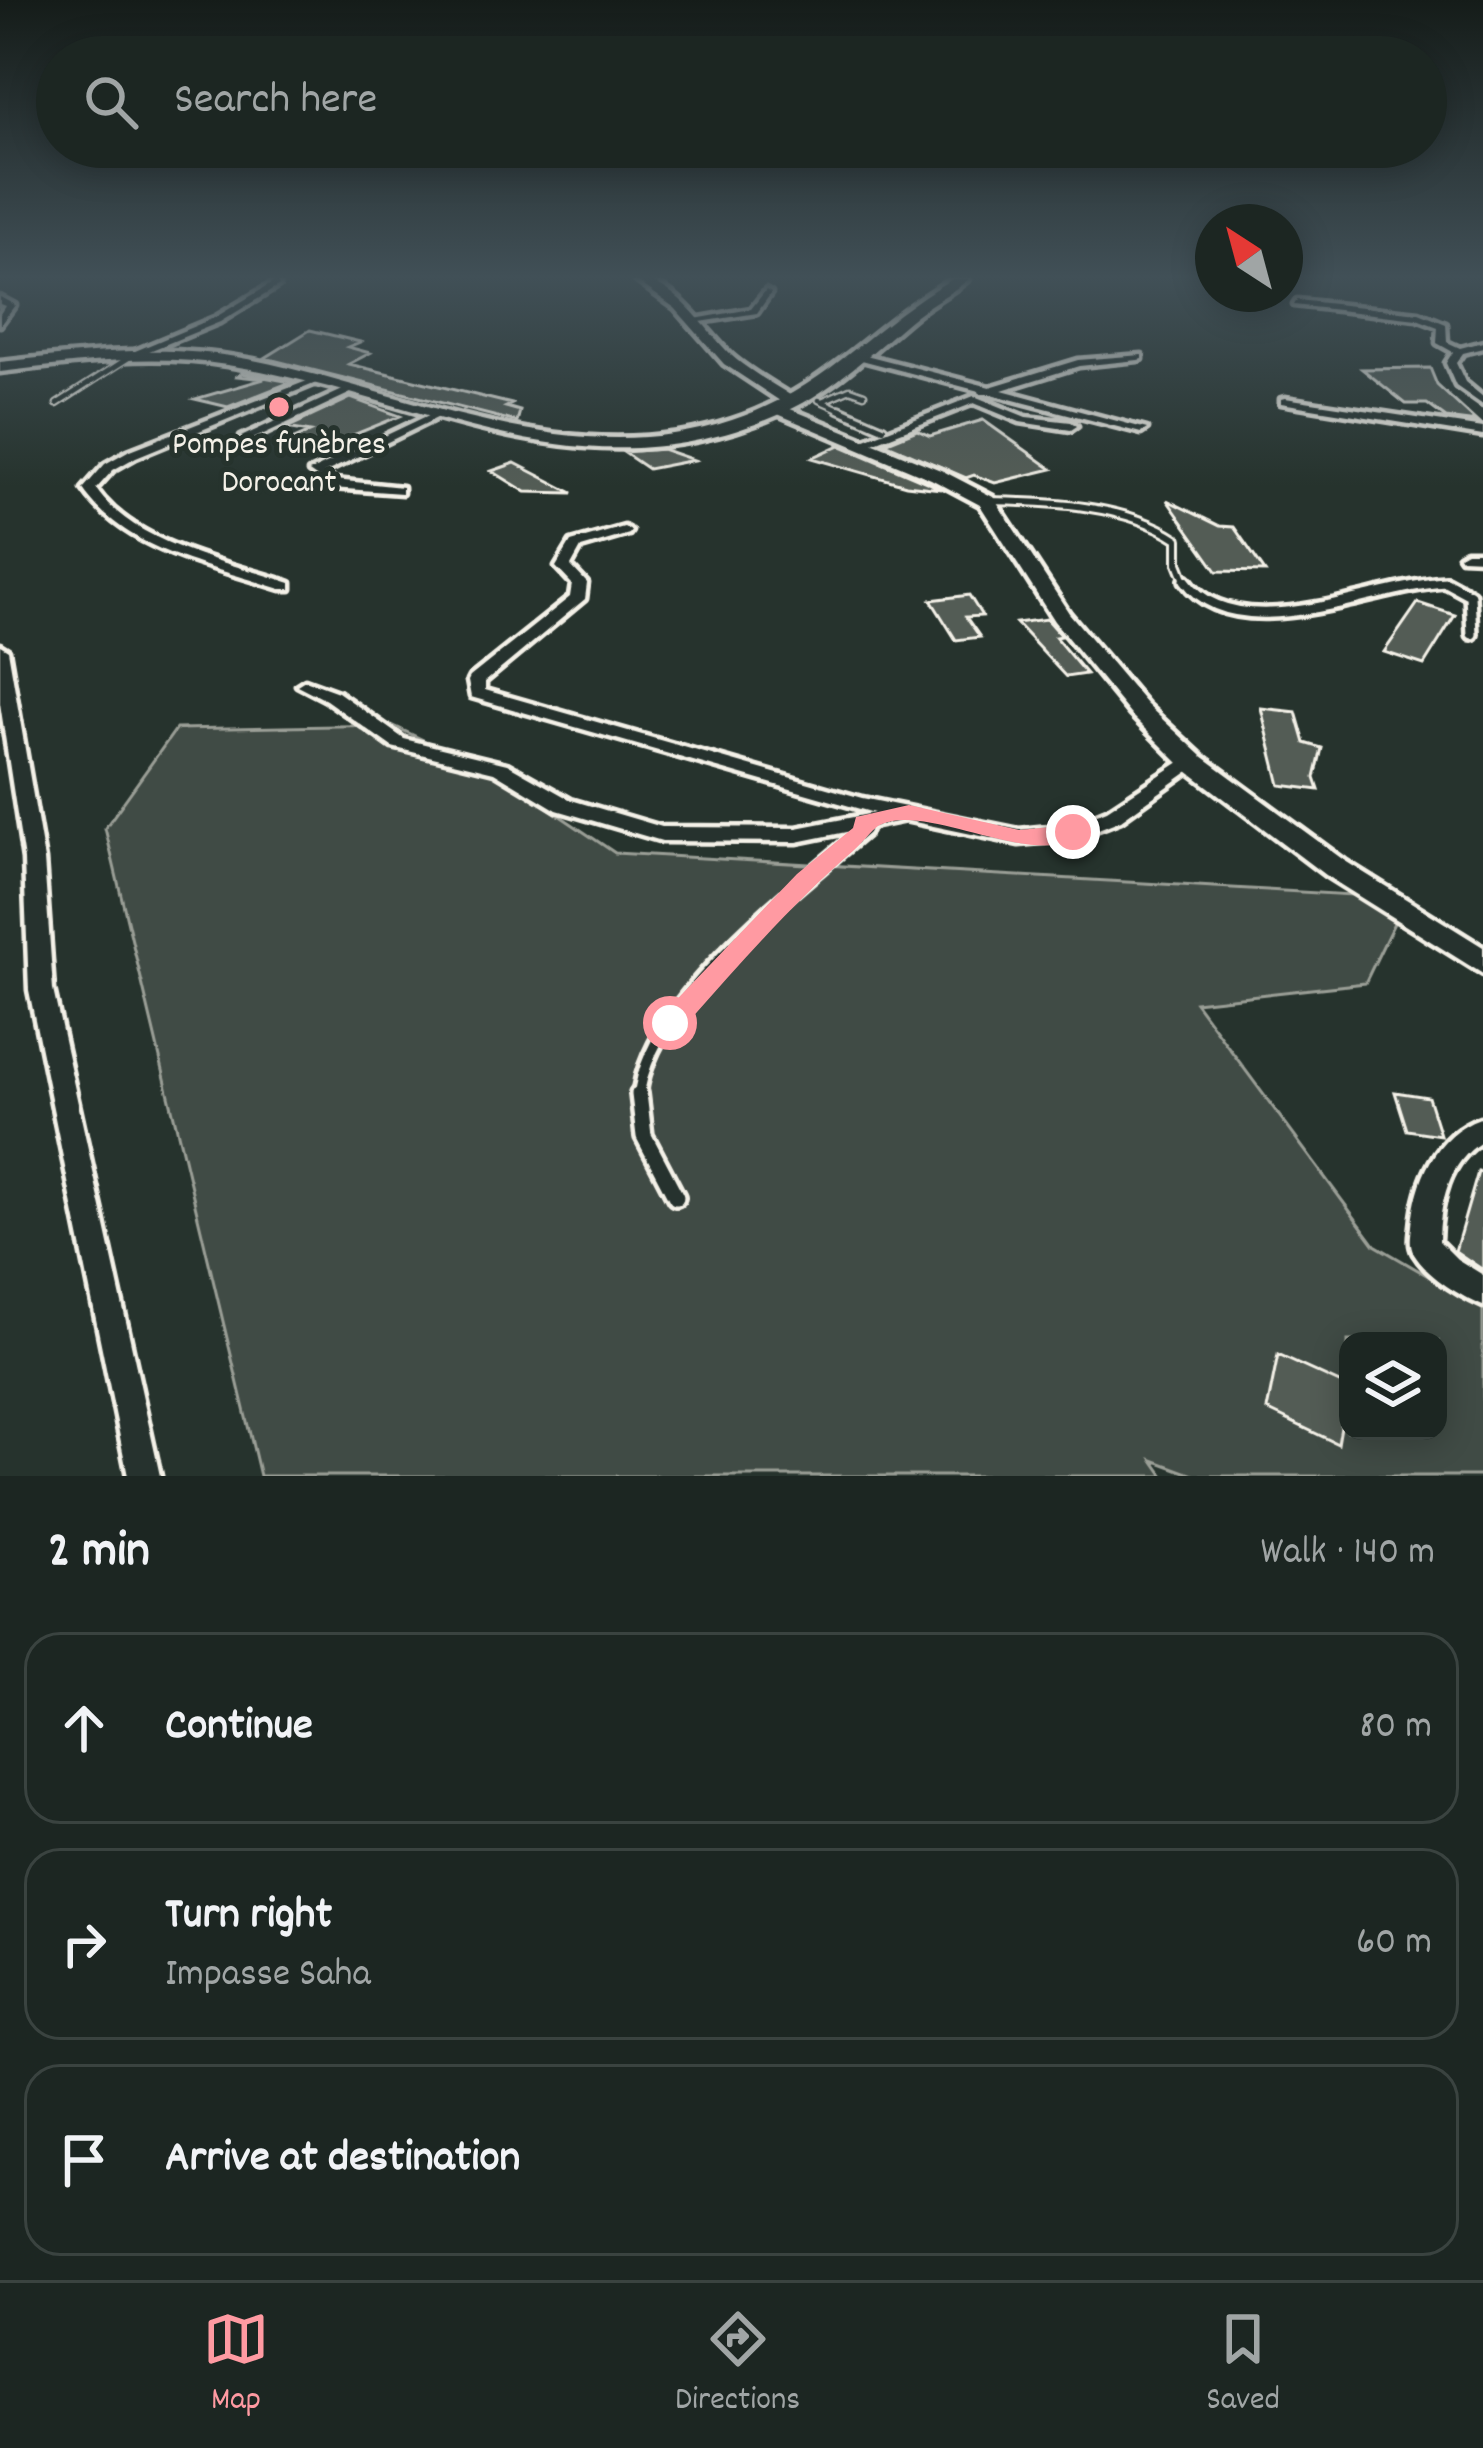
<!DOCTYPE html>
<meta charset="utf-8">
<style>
:root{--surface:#1c2622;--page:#252e2a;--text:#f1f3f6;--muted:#a0a5a5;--line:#3a4340;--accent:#ff9aa2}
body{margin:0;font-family:Dekko,sans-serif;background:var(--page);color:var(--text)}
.controls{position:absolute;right:36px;bottom:36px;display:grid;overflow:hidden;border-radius:24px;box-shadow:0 6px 30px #0003}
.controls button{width:108px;height:108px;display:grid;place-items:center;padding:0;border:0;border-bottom:3px solid var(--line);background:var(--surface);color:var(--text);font:60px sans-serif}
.compass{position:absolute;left:1195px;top:204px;width:108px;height:108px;border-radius:50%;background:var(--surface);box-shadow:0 6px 30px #0003;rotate:324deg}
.stop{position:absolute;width:36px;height:36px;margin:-27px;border:9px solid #ff9aa2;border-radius:50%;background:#fff}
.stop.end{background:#ff9aa2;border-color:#fff;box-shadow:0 3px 12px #0008}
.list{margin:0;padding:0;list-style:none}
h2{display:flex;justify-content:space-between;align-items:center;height:156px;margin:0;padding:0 48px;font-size:51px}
h2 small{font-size:39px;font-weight:400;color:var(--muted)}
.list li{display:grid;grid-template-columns:78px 1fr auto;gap:36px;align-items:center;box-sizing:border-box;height:192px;margin:0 24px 24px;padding:0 24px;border:3px solid var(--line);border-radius:36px}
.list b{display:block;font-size:45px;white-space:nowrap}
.list p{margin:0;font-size:39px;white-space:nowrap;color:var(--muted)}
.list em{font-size:39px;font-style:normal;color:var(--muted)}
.icon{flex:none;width:66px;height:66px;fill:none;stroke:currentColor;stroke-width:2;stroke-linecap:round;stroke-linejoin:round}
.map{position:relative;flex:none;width:1483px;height:1476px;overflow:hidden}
.search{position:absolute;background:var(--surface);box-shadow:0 6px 30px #0003;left:36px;right:36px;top:36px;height:132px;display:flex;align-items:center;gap:30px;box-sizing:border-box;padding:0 42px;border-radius:66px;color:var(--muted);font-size:45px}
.sheet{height:804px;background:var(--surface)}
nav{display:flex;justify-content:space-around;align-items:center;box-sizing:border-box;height:168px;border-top:3px solid var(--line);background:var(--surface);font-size:33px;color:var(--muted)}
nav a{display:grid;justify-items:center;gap:6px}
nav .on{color:var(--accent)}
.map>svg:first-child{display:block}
.green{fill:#414b45;stroke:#9a9e96;stroke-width:3;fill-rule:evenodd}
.building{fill:#525c55;stroke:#f4f1e8;stroke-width:3}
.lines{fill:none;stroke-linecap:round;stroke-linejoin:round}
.service-far4-casing{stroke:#f4f1e8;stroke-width:9}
.service-far3-casing{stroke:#f4f1e8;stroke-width:12}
.service-far2-casing{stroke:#f4f1e8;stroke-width:18}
.service-far1-casing{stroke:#f4f1e8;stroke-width:20}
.service-casing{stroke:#f4f1e8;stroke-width:24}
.minor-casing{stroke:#f4f1e8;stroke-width:9}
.tertiary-casing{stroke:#f4f1e8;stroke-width:9}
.secondary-casing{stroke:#f4f1e8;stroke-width:9}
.service-far4{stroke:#26332d;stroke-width:4.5}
.service-far3{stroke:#26332d;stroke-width:6}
.service-far2{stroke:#26332d;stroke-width:9}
.service-far1{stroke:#26332d;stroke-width:10}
.service{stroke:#26332d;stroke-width:15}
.minor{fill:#26332d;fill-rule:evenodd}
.tertiary{fill:#26332d;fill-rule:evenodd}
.secondary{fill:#26332d;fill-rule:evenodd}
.route{fill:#ff9aa2}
.poi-dot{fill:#ff9aa2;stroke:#26332d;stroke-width:4.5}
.labels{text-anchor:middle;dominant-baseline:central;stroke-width:10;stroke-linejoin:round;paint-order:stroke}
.far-poi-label{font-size:33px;fill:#f4f1e8;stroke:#26332d}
</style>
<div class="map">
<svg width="1483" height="1476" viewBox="0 0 1483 1476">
<rect width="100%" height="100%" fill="#26332d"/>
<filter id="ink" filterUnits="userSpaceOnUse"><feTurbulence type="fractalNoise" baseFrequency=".00833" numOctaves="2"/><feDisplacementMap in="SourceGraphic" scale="24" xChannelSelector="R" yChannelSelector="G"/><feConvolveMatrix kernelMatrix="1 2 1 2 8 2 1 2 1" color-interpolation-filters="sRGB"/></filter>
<g filter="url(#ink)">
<!-- green -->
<path class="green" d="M 392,725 L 507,780 L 615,853 L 1406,898 L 1365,983 L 1195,1002 L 1375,1245 L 1483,1308 L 1483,1476 L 1196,1476 L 1153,1460 L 1164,1476 L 260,1476 L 105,828 L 176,729 ZM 1348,1341 L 1438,1341 L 1438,1431 L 1348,1431 Z"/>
<!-- building -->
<path class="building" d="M 310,330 L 360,342 L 348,347 L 370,353 L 349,364 L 512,404 L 506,407 L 520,411 L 517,422 L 265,358 Z
M 1430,368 L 1437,385 L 1477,422 L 1446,418 L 1427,404 L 1406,404 L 1362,369 Z
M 242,373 L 291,382 L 228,407 L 195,399 L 264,379 L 237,376 Z
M 351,398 L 400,416 L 324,447 L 292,440 L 310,432 L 287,428 Z
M 983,420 L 1052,469 L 995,483 L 974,475 L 966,478 L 885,443 L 917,430 L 930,436 Z
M 840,445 L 929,483 L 941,489 L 906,485 L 812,458 Z
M 662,449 L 694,460 L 648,469 L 623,452 Z
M 515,463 L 573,493 L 526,492 L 492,471 Z
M 1167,500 L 1220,526 L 1234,527 L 1265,572 L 1217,571 Z
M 969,595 L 982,616 L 966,617 L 980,637 L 956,640 L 931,600 Z
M 1418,603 L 1455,615 L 1424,665 L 1384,652 Z
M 1046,619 L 1061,636 L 1055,637 L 1086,674 L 1066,677 L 1016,623 Z
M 1261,708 L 1296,712 L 1305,743 L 1322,748 L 1315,778 L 1319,790 L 1280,785 Z
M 1395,1092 L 1428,1097 L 1440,1135 L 1407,1130 Z
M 1478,1172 L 1483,1173 L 1483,1270 L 1455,1251 Z
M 1278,1355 L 1348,1387 L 1338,1444 L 1267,1410 Z"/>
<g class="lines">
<defs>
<path id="service-far4" d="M 819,400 L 846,412
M 822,401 L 850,389 L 864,394
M 57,404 L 133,355"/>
<path id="service-far3" d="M 839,409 L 883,428
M 987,501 C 1048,502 1126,504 1178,539 L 1178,563 L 1186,583
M 1426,583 L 1449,583"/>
<path id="service-far2" d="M 1185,580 C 1236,652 1375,585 1446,582 L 1470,595 L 1472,634"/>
<path id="service-far1" d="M 639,1097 C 646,1002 795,890 864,830 L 864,822"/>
<path id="service" d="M 639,1094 L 644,1136 L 676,1197"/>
<path id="minor" d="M 276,281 L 279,286 L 220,322 L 137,356 L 128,354 L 214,318 Z
M 766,290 L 771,293 L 757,313 L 694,323 L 689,320 L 751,309 Z
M 0,297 L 15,305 L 0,325 L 0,314 L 5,306 L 0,304 Z
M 1297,300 L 1419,313 L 1446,324 L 1447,342 L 1460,348 L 1483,342 L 1483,348 L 1463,353 L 1456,363 L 1465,382 L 1483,397 L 1483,405 L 1456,386 L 1446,363 L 1453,352 L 1437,343 L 1438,327 L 1417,319 L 1294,305 Z
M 858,353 L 990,387 L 1078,360 L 1142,355 L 1142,359 L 1138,360 L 1079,366 L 1002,390 L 1147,429 L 1141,433 L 991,394 L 980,394 L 979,391 L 854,358 L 854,354 Z
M 312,379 L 321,381 L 136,457 L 113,470 L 96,489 C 135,546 229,562 291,583 L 291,589 L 281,589 C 212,566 126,552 83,489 L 105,464 L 128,451 Z
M 349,387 L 354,390 L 353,392 L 251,440 L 241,437 Z
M 974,396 L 1026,417 L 1071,422 L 1077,426 L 1071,430 L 1020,422 L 974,403 L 865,446 L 855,443 Z
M 1285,398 L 1483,428 L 1483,436 L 1281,403 L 1281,399 Z
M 435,412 L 445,414 L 324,473 L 335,480 L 402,487 L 402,493 L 332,488 L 309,472 Z
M 624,527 L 631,531 L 629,534 L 581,548 L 571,566 L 587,583 L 585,599 L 485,682 L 485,690 L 862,798 L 1019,830 L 1070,825 L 1107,810 L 1186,758 L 1200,758 L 1202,762 L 1121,820 L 1073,839 L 1019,844 L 905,820 L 797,842 L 662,841 L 557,810 L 494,772 L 392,747 L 326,700 L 297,685 L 305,680 L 338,692 L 404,739 L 507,764 L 571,800 L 662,827 L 797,828 L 874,813 L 471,697 L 468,681 L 470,677 L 570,597 L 572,584 L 556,567 L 571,542 Z
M 1466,551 L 1483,551 L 1483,559 L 1461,558 L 1459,555 Z
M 0,645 L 8,650 L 44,860 L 53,990 L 160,1476 L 128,1476 L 29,990 L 24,860 L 0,703 Z
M 1480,1118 L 1483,1119 L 1483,1141 C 1448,1162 1440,1202 1439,1241 L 1457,1259 L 1483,1275 L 1483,1306 C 1459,1295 1428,1277 1414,1254 C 1409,1245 1411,1235 1412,1226 C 1416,1181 1435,1134 1480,1118 Z"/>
<path id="tertiary" d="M 634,279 C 676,279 704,329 731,355 C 750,372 775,385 796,399 L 796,405 L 786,405 L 724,364 L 675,308 Z
M 778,404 L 943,471 L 993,497 L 1069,613 L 1146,704 L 1202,756 L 1345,861 L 1483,947 L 1483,974 L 1325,875 L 1184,768 L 1130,714 L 1054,621 L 980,505 L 931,479 L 773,412 L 773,406 Z"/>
<path id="secondary" d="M 952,279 L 969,279 C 953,292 933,302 916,315 C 873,350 836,389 785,412 C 580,504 426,396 227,365 C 152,353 75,363 0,372 L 0,362 C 84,353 169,343 253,360 C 411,392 570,474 732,420 C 829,388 870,325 952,279 Z"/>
</defs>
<!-- service-far4 casing -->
<use href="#service-far4" class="service-far4-casing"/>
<!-- service-far3 casing -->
<use href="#service-far3" class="service-far3-casing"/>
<!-- service-far2 casing -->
<use href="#service-far2" class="service-far2-casing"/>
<!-- service-far1 casing -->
<use href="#service-far1" class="service-far1-casing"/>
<!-- service casing -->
<use href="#service" class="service-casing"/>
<!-- minor casing -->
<use href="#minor" class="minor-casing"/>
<!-- tertiary casing -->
<use href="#tertiary" class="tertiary-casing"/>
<!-- secondary casing -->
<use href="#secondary" class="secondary-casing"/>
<!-- service-far4 -->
<use href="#service-far4" class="service-far4"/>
<!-- service-far3 -->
<use href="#service-far3" class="service-far3"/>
<!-- service-far2 -->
<use href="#service-far2" class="service-far2"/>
<!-- service-far1 -->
<use href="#service-far1" class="service-far1"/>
<!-- service -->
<use href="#service" class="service"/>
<!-- minor -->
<use href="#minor" class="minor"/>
<!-- tertiary -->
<use href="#tertiary" class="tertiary"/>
<!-- secondary -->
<use href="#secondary" class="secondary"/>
</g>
</g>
<!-- sky -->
<linearGradient id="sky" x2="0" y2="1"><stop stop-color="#151c19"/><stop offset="0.57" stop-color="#415057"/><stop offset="1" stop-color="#415057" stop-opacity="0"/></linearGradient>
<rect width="1483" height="486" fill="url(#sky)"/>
<!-- route -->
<path class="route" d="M 909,805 L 1019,830 L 1073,825 L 1084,832 C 1041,875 925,799 878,826 C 872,830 861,844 853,851 C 790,905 736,969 680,1031 L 661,1031 L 661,1016 L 797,874 L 853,828 L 856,817 Z"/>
<!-- markers -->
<circle class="poi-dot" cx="279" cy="407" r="12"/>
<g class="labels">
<!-- far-poi labels -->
<g class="far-poi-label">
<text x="279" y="446">Pompes funèbres<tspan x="279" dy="38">Dorocant</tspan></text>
</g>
</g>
</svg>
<div class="controls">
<button><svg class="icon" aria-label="layers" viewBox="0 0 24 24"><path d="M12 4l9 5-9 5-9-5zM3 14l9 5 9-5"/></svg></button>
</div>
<svg class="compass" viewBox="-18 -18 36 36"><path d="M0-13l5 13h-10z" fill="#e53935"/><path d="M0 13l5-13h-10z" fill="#a0a5a5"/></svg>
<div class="stop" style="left:670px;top:1023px"></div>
<div class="stop end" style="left:1073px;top:832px"></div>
<div class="search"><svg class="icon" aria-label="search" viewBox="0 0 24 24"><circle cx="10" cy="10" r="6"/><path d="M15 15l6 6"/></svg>Search here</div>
</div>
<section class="sheet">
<h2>2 min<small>Walk · 140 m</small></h2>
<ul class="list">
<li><svg class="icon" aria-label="ahead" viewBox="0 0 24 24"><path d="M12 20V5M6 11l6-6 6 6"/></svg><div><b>Continue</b></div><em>80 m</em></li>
<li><svg class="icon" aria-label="right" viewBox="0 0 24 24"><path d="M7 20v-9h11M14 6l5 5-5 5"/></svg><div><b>Turn right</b><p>Impasse Saha</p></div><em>60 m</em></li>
<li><svg class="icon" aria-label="arrive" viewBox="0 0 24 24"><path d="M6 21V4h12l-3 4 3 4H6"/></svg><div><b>Arrive at destination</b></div></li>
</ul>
</section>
<nav>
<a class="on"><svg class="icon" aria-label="map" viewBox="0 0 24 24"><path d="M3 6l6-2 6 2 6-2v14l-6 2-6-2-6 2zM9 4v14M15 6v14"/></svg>Map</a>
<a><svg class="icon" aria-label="directions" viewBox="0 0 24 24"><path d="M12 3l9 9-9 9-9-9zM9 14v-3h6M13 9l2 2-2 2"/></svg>Directions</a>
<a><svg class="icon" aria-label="saved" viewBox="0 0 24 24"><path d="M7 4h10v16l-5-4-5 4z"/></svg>Saved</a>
</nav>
